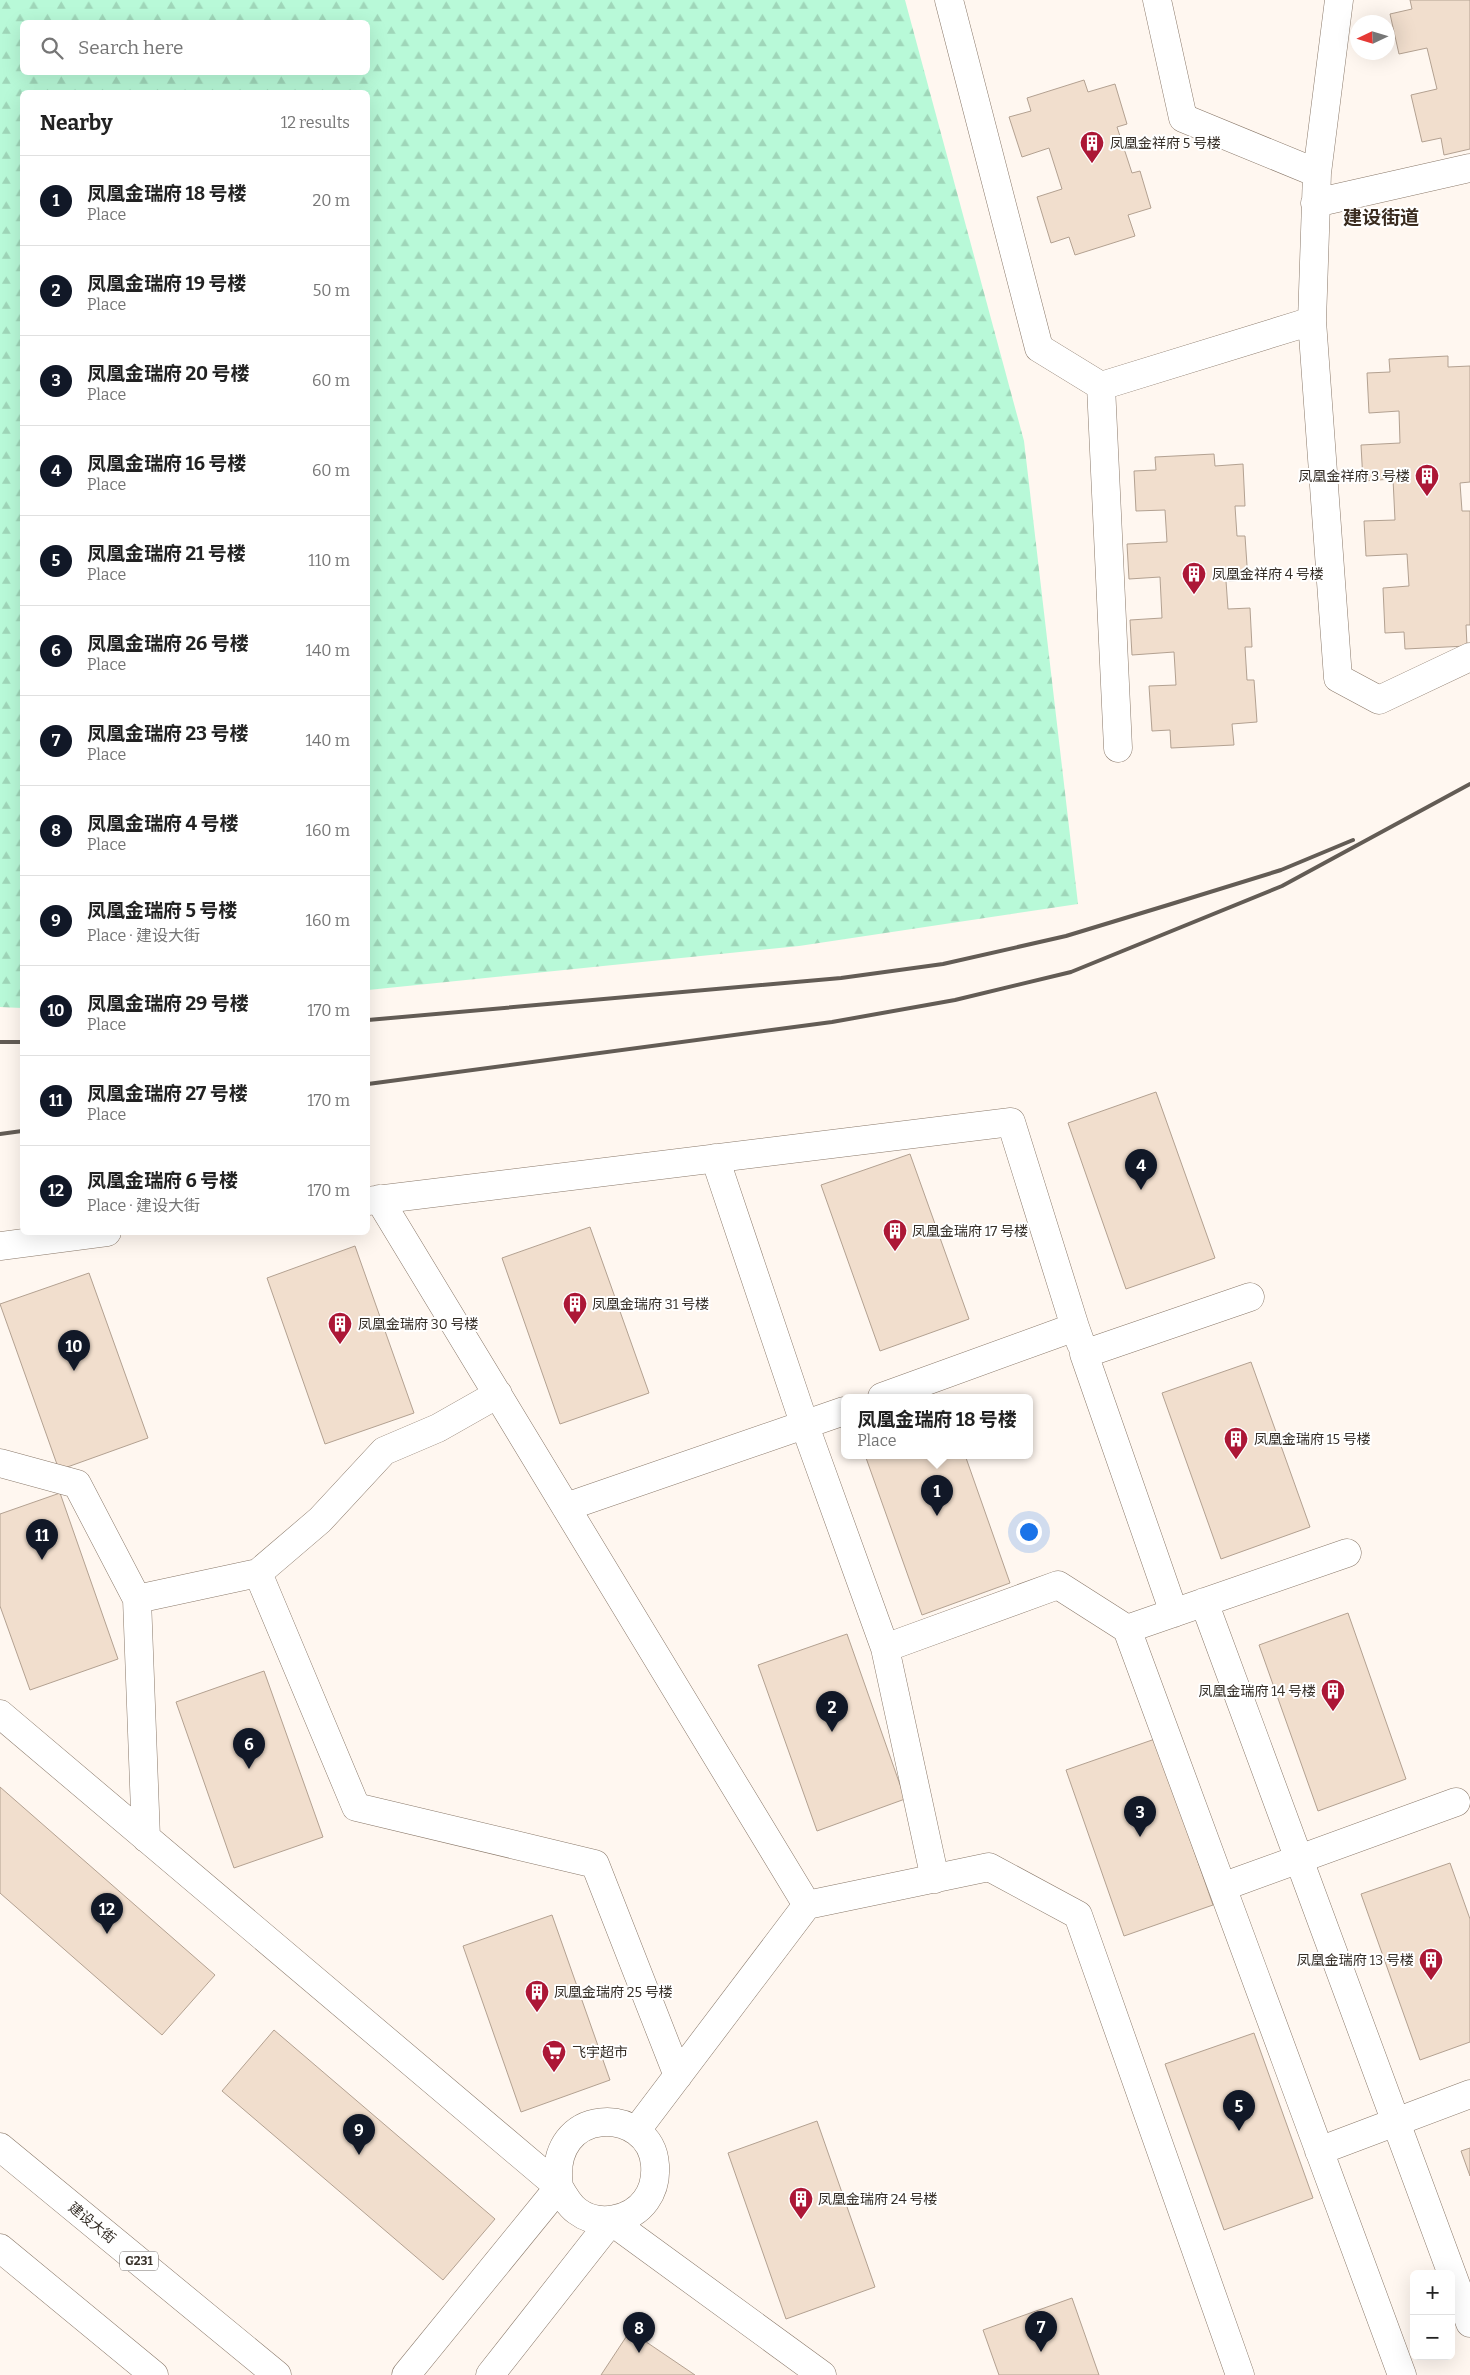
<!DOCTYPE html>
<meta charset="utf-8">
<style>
:root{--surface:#fff;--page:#f2f2f2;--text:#222;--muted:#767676;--line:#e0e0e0;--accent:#111827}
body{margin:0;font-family:Bitter,"Noto Sans SC",serif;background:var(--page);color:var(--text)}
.controls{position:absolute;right:15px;bottom:15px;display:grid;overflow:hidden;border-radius:8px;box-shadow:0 5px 20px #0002}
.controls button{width:45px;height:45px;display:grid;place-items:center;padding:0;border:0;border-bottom:1px solid var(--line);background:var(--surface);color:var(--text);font:25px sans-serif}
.compass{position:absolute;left:1350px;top:15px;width:45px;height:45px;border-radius:50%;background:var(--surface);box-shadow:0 5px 20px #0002;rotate:266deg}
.you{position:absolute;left:1028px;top:1531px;width:18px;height:18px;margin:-12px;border:4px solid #fff;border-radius:50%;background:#1a73e8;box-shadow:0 0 0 8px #1a73e833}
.badge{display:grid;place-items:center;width:32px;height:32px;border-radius:50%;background:var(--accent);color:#fff;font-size:16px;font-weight:700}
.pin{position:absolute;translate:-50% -41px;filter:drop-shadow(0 1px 2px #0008)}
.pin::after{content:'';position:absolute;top:26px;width:18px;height:15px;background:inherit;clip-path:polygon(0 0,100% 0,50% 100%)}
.popup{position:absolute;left:841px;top:1394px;width:192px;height:65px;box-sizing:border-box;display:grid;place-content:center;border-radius:8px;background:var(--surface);filter:drop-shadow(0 1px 4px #0005);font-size:16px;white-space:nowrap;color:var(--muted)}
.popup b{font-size:19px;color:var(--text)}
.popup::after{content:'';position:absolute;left:50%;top:100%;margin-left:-10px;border:10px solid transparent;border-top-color:var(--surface)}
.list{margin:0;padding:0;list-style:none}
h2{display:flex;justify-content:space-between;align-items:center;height:65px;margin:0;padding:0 20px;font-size:21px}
h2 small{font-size:16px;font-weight:400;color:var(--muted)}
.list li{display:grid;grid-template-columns:32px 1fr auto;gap:15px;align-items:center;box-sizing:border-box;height:90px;padding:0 20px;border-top:1px solid var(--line)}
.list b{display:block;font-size:19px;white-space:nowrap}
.list p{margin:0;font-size:16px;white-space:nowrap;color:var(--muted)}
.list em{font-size:16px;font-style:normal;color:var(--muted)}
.icon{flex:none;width:28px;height:28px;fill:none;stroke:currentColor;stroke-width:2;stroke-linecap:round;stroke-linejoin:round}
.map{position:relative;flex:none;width:1470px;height:2375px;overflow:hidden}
.search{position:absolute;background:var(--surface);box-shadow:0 5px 20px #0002;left:20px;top:20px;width:350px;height:55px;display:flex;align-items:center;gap:12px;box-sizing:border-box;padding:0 18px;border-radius:8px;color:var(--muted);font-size:19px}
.panel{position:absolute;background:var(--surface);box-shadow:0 5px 20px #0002;left:20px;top:90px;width:350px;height:1145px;border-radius:8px}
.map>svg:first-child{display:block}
.forest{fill:url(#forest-firs);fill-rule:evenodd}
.building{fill:#f1decd;stroke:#b3a191}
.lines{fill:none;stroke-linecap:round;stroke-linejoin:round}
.minor-casing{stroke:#8a796a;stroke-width:29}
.highway-casing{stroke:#8a796a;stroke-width:29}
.minor{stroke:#fff;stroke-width:28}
.highway{stroke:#fff;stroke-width:28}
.rail{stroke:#635c55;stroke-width:4}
.labels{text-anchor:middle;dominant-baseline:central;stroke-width:4;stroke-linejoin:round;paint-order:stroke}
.shield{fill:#fff;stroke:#726d68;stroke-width:1}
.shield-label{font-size:12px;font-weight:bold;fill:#352e27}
.poi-label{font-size:14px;fill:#352e27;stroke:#fff;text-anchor:start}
.street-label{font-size:14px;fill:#352e27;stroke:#fff}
.district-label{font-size:19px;font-weight:bold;fill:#3a2b1e;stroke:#fff}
</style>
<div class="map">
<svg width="1470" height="2375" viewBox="0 0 1470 2375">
<defs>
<pattern id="forest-firs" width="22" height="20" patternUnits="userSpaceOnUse" patternTransform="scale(1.25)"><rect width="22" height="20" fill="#b8f9d8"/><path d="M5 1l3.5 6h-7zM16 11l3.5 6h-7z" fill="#9fd6b9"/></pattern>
</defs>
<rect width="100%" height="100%" fill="#fff7f0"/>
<!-- forest -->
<path class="forest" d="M 0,0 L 905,0 L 1024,441 L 1078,904 L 799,946 L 368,990 L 368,92 L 22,92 L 22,1008 L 0,1007 ZM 22,22 L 368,22 L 368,72 L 22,72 Z"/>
<!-- building -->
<path class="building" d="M 1410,0 L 1470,0 L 1470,149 L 1444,155 L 1441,138 L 1422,142 L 1411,95 L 1437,89 L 1427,48 L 1399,54 L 1390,14 L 1412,9 Z
M 1084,80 L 1088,92 L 1115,84 L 1127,124 L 1117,127 L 1132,173 L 1140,171 L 1151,208 L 1128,215 L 1135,236 L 1075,255 L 1069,237 L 1051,243 L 1037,197 L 1062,189 L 1049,148 L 1022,157 L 1009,117 L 1031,111 L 1027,98 Z
M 1448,356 L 1448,367 L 1470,366 L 1470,482 L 1460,483 L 1462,511 L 1470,511 L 1470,625 L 1466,625 L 1467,646 L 1405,649 L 1404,632 L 1385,633 L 1383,588 L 1409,586 L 1407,554 L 1366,556 L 1364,521 L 1395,520 L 1393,479 L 1363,481 L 1361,445 L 1400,443 L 1399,411 L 1369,413 L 1367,373 L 1390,372 L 1389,359 Z
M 1214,454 L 1215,466 L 1243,464 L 1245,506 L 1235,506 L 1237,536 L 1245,536 L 1248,580 L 1226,581 L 1228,609 L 1250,608 L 1252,647 L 1245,647 L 1247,680 L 1254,680 L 1257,722 L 1232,724 L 1234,745 L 1171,748 L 1170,730 L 1152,731 L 1149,686 L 1176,685 L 1174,652 L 1132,655 L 1130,620 L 1162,618 L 1160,577 L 1129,579 L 1127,544 L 1167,542 L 1165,510 L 1136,511 L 1134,471 L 1156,470 L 1155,457 Z
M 1156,1092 L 1215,1258 L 1126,1289 L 1068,1123 Z
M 910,1154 L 969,1319 L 880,1351 L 821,1185 Z
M 590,1227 L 649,1393 L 560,1424 L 502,1258 Z
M 355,1246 L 414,1413 L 325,1444 L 267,1278 Z
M 89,1273 L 148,1438 L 59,1470 L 0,1304 Z
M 1251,1362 L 1310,1527 L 1221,1559 L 1162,1393 Z
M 865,1455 L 965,1455 L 1010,1583 L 922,1615 Z
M 60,1493 L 118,1659 L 30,1690 L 0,1606 L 0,1514 Z
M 1348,1613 L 1406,1779 L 1318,1811 L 1259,1645 Z
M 847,1634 L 905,1799 L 817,1831 L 758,1665 Z
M 264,1671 L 323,1837 L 234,1868 L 176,1702 Z
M 1155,1739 L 1213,1905 L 1124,1936 L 1066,1770 Z
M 0,1787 L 215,1975 L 162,2035 L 0,1893 Z
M 1450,1863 L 1470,1919 L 1470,2042 L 1420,2060 L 1361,1894 Z
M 552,1915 L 610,2080 L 521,2112 L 463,1946 Z
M 274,2030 L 495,2219 L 443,2280 L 222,2091 Z
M 1254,2033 L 1313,2198 L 1224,2230 L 1165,2064 Z
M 817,2121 L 875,2287 L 786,2319 L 728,2153 Z
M 1470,2148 L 1470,2176 L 1461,2151 Z
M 1072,2298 L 1099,2375 L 999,2375 L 983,2330 Z
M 630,2331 L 695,2375 L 601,2375 Z"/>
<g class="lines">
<defs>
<path id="minor" d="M 949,0 L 1039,348 L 1101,386 L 1312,321
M 1157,0 L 1183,118 L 1317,173
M 1339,0 L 1317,173 L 1312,321 L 1338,678 L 1379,700 L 1470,657
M 1315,203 L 1470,168
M 1101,386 L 1118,748
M 715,1158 L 805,1426 L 885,1648 L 1058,1585 L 1127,1629 L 1402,2375
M 379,1199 L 807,1905 L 989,1867 L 1078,1915 L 1240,2375
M 368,1201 L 1011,1122 L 1075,1327
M 0,1246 L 107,1232
M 882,1397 L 1075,1327 L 1081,1344
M 0,1463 L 77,1484 L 137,1599 L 146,1838
M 566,1507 L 844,1411
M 258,1573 L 356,1807 L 595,1864 L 678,2076
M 137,1599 L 258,1573 L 320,1520 L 384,1451 L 438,1428 L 498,1394
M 1204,1602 L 1470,2323
M 1174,1613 L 1084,1354 L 1250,1297
M 1127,1629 L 1347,1553
M 885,1648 L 935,1879
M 0,1714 L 559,2187 C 564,2196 569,2205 577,2211 C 598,2227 631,2221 646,2200 C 654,2189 656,2178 655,2165 C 651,2105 547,2104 559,2187 L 406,2375
M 1222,1887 L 1456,1802
M 636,2131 L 807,1905
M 1319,2151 L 1470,2094
M 490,2375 L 611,2221 L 822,2375"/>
<path id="highway" d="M 0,2147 L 277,2375
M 0,2248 L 154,2375"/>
</defs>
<!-- minor casing -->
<use href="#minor" class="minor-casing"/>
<!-- highway casing -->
<use href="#highway" class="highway-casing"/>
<!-- minor -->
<use href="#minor" class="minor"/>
<!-- highway -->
<use href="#highway" class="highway"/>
<!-- rail -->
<path class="rail" d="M 368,1020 L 841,978 L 943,964 L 1066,936 L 1168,905 L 1281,870 L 1353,840
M 0,1042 L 22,1042
M 368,1084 L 832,1022 L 955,1000 L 1071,972 L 1282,886 L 1470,784
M 0,1134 L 22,1131"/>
</g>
<!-- icons -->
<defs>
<symbol id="building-pin" viewBox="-11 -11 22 30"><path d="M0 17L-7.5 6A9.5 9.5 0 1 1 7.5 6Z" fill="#ac1736" stroke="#fff"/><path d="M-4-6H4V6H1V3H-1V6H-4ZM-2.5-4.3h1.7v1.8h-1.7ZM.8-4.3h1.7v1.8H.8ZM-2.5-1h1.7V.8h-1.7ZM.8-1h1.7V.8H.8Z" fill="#fff"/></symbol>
<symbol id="supermarket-pin" viewBox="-11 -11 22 30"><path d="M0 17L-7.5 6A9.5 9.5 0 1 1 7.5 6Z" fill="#ac1736" stroke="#fff"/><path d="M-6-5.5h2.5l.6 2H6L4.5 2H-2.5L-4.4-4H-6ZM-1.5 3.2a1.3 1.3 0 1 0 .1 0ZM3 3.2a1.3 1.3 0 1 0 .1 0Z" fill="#fff"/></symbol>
</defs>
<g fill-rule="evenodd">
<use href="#building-pin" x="1078" y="129" width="28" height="38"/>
<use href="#building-pin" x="1413" y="462" width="28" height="38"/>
<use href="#building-pin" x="1180" y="560" width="28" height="38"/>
<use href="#building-pin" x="881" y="1217" width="28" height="38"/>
<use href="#building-pin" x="561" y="1290" width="28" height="38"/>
<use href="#building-pin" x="326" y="1310" width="28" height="38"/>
<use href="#building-pin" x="1222" y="1425" width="28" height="38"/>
<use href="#building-pin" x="1319" y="1677" width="28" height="38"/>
<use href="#building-pin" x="1417" y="1946" width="28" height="38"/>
<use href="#building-pin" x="523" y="1978" width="28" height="38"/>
<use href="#supermarket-pin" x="540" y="2038" width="28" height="38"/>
<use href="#building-pin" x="787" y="2185" width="28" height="38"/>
</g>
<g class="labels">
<!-- shield labels -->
<rect class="shield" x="120" y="2251.5" width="38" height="19" rx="4"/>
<g class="shield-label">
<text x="139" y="2261">G231</text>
</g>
<!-- poi labels -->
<g class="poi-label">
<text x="1110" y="143">凤凰金祥府 5 号楼</text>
<text x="1410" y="476" text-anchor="end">凤凰金祥府 3 号楼</text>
<text x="1212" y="574">凤凰金祥府 4 号楼</text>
<text x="912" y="1231">凤凰金瑞府 17 号楼</text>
<text x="592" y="1304">凤凰金瑞府 31 号楼</text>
<text x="358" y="1324">凤凰金瑞府 30 号楼</text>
<text x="1254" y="1439">凤凰金瑞府 15 号楼</text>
<text x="1316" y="1691" text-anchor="end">凤凰金瑞府 14 号楼</text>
<text x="1414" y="1960" text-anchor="end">凤凰金瑞府 13 号楼</text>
<text x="554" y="1992">凤凰金瑞府 25 号楼</text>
<text x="572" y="2052">飞宇超市</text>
<text x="818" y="2199">凤凰金瑞府 24 号楼</text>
</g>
<!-- street labels -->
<g class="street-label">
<text transform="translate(92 2223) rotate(39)">建设大街</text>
</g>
<!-- district labels -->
<g class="district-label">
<text x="1381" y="217">建设街道</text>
</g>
</g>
</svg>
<div class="controls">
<button>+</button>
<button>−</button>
</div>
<svg class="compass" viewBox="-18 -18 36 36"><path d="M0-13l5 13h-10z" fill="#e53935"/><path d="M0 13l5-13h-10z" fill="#767676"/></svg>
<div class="you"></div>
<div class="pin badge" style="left:937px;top:1516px">1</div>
<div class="popup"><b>凤凰金瑞府 18 号楼</b>Place</div>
<div class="pin badge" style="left:832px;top:1732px">2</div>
<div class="pin badge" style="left:1140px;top:1837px">3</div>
<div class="pin badge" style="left:1141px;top:1190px">4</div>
<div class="pin badge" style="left:1239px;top:2131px">5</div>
<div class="pin badge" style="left:249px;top:1769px">6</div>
<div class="pin badge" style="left:1041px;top:2352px">7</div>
<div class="pin badge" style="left:639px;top:2353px">8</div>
<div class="pin badge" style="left:359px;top:2155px">9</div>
<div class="pin badge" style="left:74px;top:1371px">10</div>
<div class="pin badge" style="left:42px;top:1560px">11</div>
<div class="pin badge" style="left:107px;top:1934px">12</div>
<div class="search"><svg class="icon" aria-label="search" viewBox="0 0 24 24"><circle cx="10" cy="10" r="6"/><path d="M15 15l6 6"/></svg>Search here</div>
<section class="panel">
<h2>Nearby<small>12 results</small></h2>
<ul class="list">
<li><span class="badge">1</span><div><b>凤凰金瑞府 18 号楼</b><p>Place</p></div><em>20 m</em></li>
<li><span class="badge">2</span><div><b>凤凰金瑞府 19 号楼</b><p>Place</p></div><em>50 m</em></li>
<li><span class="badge">3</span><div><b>凤凰金瑞府 20 号楼</b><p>Place</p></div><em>60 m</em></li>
<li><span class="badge">4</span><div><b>凤凰金瑞府 16 号楼</b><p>Place</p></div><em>60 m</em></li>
<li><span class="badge">5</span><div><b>凤凰金瑞府 21 号楼</b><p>Place</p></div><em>110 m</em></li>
<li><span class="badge">6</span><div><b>凤凰金瑞府 26 号楼</b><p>Place</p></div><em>140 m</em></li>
<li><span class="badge">7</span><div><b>凤凰金瑞府 23 号楼</b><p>Place</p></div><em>140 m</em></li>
<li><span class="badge">8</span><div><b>凤凰金瑞府 4 号楼</b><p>Place</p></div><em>160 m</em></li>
<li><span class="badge">9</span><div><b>凤凰金瑞府 5 号楼</b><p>Place · 建设大街</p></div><em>160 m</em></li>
<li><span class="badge">10</span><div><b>凤凰金瑞府 29 号楼</b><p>Place</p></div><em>170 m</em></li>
<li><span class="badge">11</span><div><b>凤凰金瑞府 27 号楼</b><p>Place</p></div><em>170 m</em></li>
<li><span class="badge">12</span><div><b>凤凰金瑞府 6 号楼</b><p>Place · 建设大街</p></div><em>170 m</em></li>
</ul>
</section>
</div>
